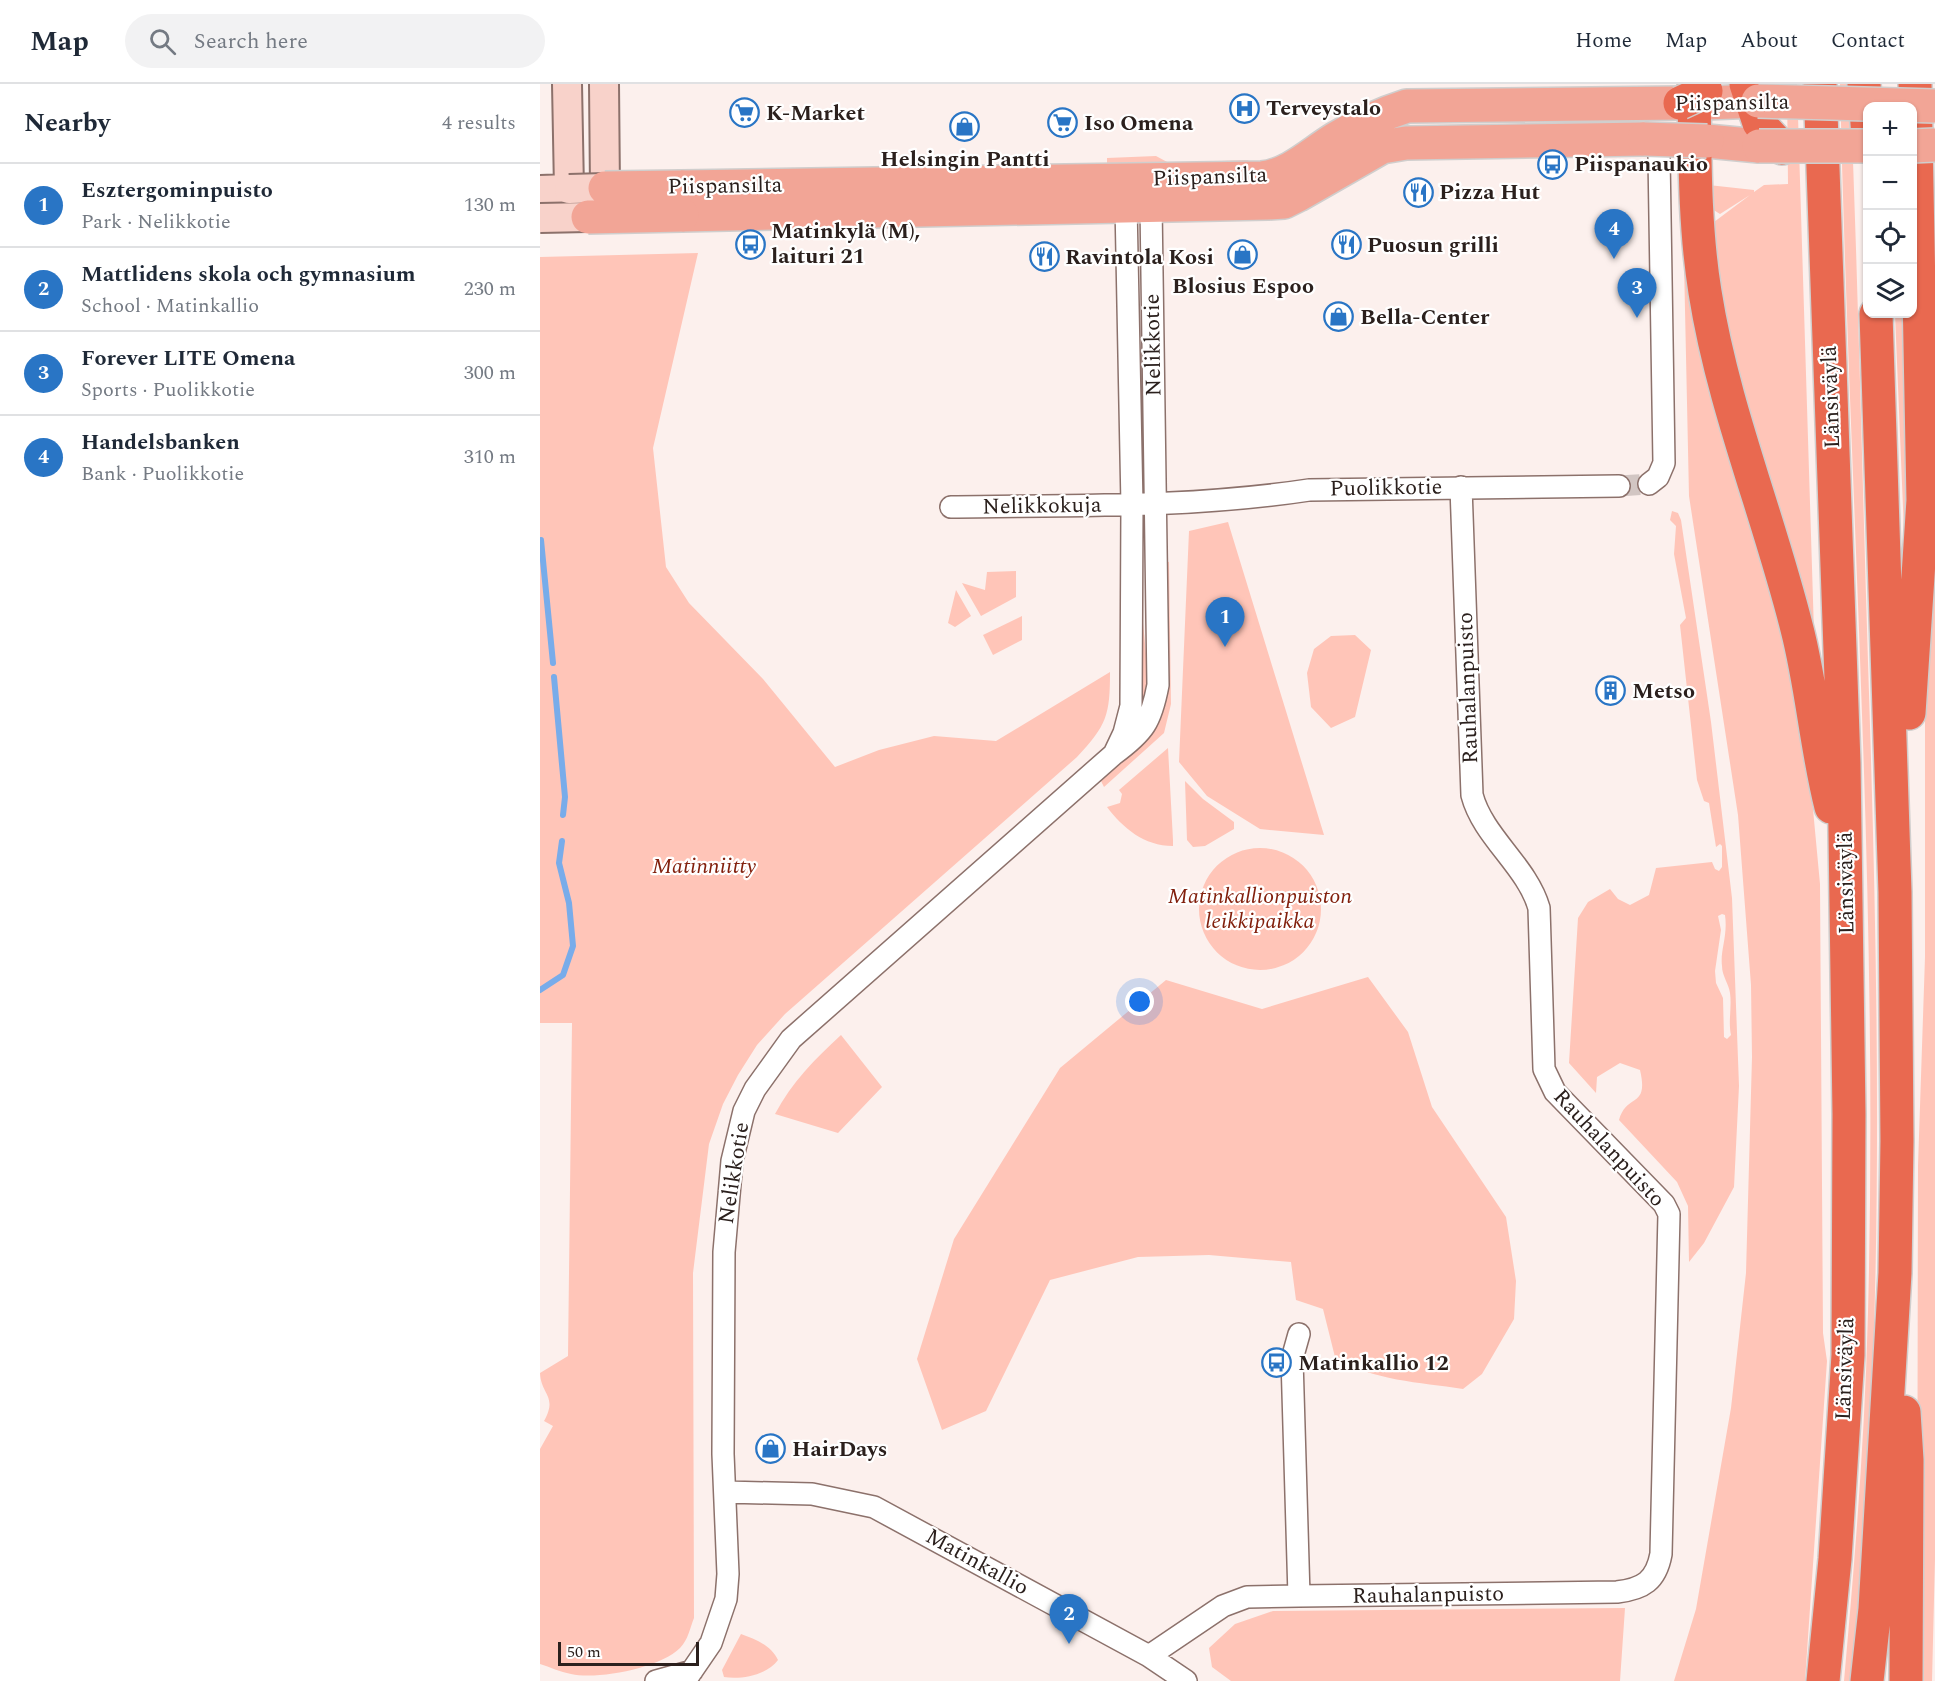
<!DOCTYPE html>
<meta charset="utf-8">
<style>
:root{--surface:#fff;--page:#f2f2f3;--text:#1f2937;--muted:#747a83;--line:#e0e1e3;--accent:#2975c5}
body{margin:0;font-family:Spectral,serif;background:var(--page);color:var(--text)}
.controls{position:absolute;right:18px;top:18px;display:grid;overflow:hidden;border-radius:12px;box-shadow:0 2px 4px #0004}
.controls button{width:54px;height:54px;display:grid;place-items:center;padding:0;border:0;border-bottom:2px solid var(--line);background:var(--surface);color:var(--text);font:30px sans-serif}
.scale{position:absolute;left:18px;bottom:15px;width:141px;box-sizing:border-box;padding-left:6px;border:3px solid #2b201d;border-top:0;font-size:16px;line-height:21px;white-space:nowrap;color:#2b201d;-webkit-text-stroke:4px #fff;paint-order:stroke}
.you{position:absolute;left:600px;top:918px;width:21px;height:21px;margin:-15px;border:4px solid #fff;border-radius:50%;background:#1a73e8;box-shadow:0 0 0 9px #1a73e833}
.badge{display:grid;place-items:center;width:39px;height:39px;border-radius:50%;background:var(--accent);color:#fff;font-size:20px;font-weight:700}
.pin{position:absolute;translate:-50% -50px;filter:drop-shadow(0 2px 3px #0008)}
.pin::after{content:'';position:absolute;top:32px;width:21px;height:18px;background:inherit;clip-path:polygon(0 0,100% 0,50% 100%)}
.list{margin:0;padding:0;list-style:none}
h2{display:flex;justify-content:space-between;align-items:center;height:78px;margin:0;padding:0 24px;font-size:26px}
h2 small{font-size:20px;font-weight:400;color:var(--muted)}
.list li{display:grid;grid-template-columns:39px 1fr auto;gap:18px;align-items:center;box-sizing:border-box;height:84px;padding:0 24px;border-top:2px solid var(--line)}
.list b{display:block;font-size:22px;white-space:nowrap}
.list p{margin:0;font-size:20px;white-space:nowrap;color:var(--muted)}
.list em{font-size:20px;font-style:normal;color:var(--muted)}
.icon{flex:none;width:33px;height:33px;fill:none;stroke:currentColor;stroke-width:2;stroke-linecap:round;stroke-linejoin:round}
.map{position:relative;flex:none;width:1395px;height:1597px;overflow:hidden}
header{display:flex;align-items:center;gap:36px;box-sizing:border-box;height:84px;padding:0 30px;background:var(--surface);border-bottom:2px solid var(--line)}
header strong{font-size:28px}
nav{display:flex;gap:33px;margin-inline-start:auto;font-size:21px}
.search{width:420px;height:54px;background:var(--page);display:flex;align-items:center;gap:15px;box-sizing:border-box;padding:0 21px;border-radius:33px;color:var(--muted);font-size:22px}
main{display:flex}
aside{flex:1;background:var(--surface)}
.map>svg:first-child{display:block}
.green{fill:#ffc5b8;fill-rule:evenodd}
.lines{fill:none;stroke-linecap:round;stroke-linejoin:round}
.stream{stroke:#78acea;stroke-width:6}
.street-tunnel{stroke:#d2c6c3;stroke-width:21;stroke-dasharray:21 10;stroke-linecap:butt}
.street-casing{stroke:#8c716b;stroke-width:24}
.secondary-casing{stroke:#8c716b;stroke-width:32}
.primary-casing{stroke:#d0cecd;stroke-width:36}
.highway-casing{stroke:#d0cecd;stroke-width:36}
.street{stroke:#fff;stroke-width:21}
.secondary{stroke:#f8d2ca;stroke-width:28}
.primary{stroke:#f2a596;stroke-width:33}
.highway{stroke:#e96950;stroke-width:33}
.secondary-bridge-casing{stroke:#8c716b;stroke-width:32;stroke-linecap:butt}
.primary-bridge-casing{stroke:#d0cecd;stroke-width:36;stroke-linecap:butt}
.highway-bridge-casing{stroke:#d0cecd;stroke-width:36;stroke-linecap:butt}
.secondary-bridge{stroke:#f8d2ca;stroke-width:28}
.primary-bridge{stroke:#f2a596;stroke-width:33}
.highway-bridge{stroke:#e96950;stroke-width:33}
.labels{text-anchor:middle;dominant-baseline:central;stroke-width:4.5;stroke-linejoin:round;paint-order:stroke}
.street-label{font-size:22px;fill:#2b201d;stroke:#fff}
.poi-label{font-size:22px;font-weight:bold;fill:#2b201d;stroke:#fff;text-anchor:start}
.park-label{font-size:22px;font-style:italic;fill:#82200d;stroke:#fff}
</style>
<header>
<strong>Map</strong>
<div class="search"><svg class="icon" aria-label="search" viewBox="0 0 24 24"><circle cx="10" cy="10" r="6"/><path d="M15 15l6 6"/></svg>Search here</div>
<nav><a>Home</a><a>Map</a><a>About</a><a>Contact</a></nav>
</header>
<main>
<aside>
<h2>Nearby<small>4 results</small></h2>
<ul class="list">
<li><span class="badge">1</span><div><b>Esztergominpuisto</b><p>Park · Nelikkotie</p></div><em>130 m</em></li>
<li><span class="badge">2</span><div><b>Mattlidens skola och gymnasium</b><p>School · Matinkallio</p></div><em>230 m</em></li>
<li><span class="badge">3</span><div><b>Forever LITE Omena</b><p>Sports · Puolikkotie</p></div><em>300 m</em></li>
<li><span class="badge">4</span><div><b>Handelsbanken</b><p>Bank · Puolikkotie</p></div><em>310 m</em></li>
</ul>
</aside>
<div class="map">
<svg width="1395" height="1597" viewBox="0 0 1395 1597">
<rect width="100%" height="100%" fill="#fcf0ed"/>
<!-- green -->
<path class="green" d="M 1247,0 L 1257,0 L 1274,548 L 1182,255 L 1174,138 L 1210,111 L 1180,130 L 1140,105 L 1141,98 L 1214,106 L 1214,108 L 1224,101 L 1248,100 Z
M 1300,0 L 1310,0 C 1318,193 1322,385 1328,578 C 1339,918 1346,1258 1312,1597 L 1304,1597 C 1315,1474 1325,1352 1328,1228 C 1339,819 1309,409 1300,0 Z
M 616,72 L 629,79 L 708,76 L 710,79 L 567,85 L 567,74 Z
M 158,169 L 113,364 L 126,483 L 149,519 L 223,595 L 295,683 L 339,666 L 394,652 L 456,657 L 570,588 C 570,631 567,641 537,673 L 245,930 L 217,961 L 198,991 L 183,1020 L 169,1060 L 153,1189 L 154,1534 C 150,1544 148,1556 140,1564 C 120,1584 58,1596 31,1590 C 20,1588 10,1583 0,1580 L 0,1365 L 13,1342 L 4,1337 C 18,1312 1,1311 0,1289 L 28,1272 L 32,939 L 0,939 L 0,173 Z
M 1144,179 L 1150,179 L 1228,479 L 1265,640 L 1280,800 L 1283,1249 L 1287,1277 L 1265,1597 L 1134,1597 L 1156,1525 L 1191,1324 L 1206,1189 L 1212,973 L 1211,901 L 1198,731 L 1149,412 Z
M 1355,230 L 1371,230 L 1366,496 Z
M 1395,376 L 1395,1475 L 1392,1597 L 1377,1597 L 1378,1082 L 1385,873 L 1385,563 Z
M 1132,427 L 1138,429 L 1141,436 L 1171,638 L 1192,814 L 1199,1002 L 1194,1103 L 1164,1159 L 1149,1178 L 1148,1122 L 1137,1098 L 1079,1036 C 1087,1008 1109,1025 1100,986 L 1080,979 L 1057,993 L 1056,1009 L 1029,979 L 1038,834 L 1048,818 L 1070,805 L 1078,815 L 1090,821 L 1109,811 L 1116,784 L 1172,778 L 1175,785 L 1179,787 L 1182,783 L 1182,762 L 1180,760 L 1176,763 L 1169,719 L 1164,717 L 1157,696 L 1140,541 L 1146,534 L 1134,470 L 1136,442 L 1130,436 ZM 1182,830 L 1185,831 C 1188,852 1180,866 1182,882 C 1182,892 1189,900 1190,909 C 1192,924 1188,937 1191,951 L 1187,955 L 1184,953 L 1183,914 L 1176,899 L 1175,887 L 1181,846 L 1178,832 Z
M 688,438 L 784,751 L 720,745 L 667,712 L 639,678 L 649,447 Z
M 624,477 L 629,478 L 631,620 L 624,649 L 564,703 L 561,697 L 603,659 Z
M 600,484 L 603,484 L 603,539 L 608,590 L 601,631 Z
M 476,487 L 476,513 L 441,532 L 422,499 L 445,506 L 447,488 Z
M 416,506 L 431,532 L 415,543 L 408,539 Z
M 482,532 L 482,556 L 453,571 L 443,551 Z
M 815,551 L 831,566 L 815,633 L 791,644 L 771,623 L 767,589 L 774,565 L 791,552 Z
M 628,664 L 633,756 L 633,762 C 604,762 583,744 567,723 L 580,719 L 582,710 L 579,706 Z
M 645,697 L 663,715 L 694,738 L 694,745 L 665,762 L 653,763 L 647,756 Z
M659 825a61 61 0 1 1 122 0a61 61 0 1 1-122 0Z
M 828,893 L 868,948 L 892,1023 L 966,1133 L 976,1197 L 974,1235 L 942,1290 L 923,1305 C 879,1298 833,1297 795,1273 L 783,1225 L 756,1216 L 751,1178 L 669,1171 L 598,1173 L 510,1196 L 446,1327 L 402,1346 L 377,1275 L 414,1155 L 520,984 L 626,896 L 722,925 Z
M 301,951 L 342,1003 L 298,1049 L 235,1030 C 252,998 275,975 301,951 Z
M 1085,1524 L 1080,1597 L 691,1597 L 672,1583 L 669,1564 L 695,1540 L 733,1527 Z
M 201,1550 C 215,1555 231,1561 238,1576 C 227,1591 201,1596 184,1593 L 182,1586 Z"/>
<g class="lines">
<!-- stream -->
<path class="stream" d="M 1,456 L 13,579
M 14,593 L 25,713 L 23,731
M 0,906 L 23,891 L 33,862 L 29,819 L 19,779 L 22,757"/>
<!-- street-tunnel -->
<path class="street-tunnel" d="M 1079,402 L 1109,400"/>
<defs>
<path id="street" d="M 1109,400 L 1118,393 L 1124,379 L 1119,72
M 411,423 C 530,421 651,424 769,406 L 1079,402
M 575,668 L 584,649 L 591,622 L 592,421 L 586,121 L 590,112
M 185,1408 L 272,1410 L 334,1423 L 609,1572 L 683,1522 L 707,1513 L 759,1512 L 752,1275 L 759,1250
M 759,1512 L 1077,1508 C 1103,1505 1116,1497 1121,1470 L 1129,1130 L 1124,1120 L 1015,1008 L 1004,985 L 999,824 C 987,782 943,753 932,711 L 921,403
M 609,1572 L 646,1597
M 116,1597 L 152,1587
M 145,1597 L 171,1559 L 186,1515 L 188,1490 L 183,1370 L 184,1168 L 192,1077 L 204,1027 L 215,1005 L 251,955 L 574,670 C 604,648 611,638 618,601 L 611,121 L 607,112"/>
<path id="secondary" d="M 0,106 L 29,105 L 27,0
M 53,123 L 65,104 L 64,0"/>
<path id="primary" d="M 1166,19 L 1218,17
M 1167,57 L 1219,62
M 141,103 L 722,94 C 750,91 772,69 795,55 C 818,41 842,30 867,22 L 1140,19
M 142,131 L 728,119 L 744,118 L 758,111 L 842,63 L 866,59 L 1104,55"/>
<path id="highway" d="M 1154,0 C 1155,69 1154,140 1165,208 C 1183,323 1229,432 1257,545 C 1272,603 1276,664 1291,723
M 1206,0 L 1219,39 L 1242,64
M 1280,0 L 1304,679 L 1309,1030 L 1308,1271 L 1295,1475 L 1283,1597
M 1324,0 L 1328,52
M 1369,629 L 1383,416 L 1375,0
M 1364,1328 L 1367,1376 L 1366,1597
M 1327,1597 L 1335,1525 L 1355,1189 L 1357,1057 L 1355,808 L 1336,230"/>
</defs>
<!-- street casing -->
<use href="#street" class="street-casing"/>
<!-- secondary casing -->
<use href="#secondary" class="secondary-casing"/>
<!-- primary casing -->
<use href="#primary" class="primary-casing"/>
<!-- highway casing -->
<use href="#highway" class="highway-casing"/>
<!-- street -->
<use href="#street" class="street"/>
<!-- secondary -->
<use href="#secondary" class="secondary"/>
<!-- primary -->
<use href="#primary" class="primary"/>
<!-- highway -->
<use href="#highway" class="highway"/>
<defs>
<path id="secondary-bridge" d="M 29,105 L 65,104
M 0,134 L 48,133"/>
<path id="primary-bridge" d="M 1218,17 L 1395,22
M 1104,55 L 1167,57
M 1219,62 L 1328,62
M 1372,62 L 1395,61
M 65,104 L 141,103
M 48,133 L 142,131"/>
<path id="highway-bridge" d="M 1140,19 L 1166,7"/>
</defs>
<!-- secondary-bridge casing -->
<use href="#secondary-bridge" class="secondary-bridge-casing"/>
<!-- primary-bridge casing -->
<use href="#primary-bridge" class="primary-bridge-casing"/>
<!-- highway-bridge casing -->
<use href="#highway-bridge" class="highway-bridge-casing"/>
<!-- secondary-bridge -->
<use href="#secondary-bridge" class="secondary-bridge"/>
<!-- primary-bridge -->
<use href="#primary-bridge" class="primary-bridge"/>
<!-- highway-bridge -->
<use href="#highway-bridge" class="highway-bridge"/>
</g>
<!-- icons -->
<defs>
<symbol id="hospital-ring" viewBox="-11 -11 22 22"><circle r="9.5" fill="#fff" stroke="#2975c5" stroke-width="1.5"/><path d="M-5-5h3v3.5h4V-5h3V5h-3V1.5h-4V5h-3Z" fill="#2975c5"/></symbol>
<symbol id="supermarket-ring" viewBox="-11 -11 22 22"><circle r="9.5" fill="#fff" stroke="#2975c5" stroke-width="1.5"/><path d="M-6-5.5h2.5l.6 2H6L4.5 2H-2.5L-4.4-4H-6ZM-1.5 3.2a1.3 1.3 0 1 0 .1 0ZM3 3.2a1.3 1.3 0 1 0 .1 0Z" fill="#2975c5"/></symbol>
<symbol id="shop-ring" viewBox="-11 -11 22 22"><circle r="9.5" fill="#fff" stroke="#2975c5" stroke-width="1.5"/><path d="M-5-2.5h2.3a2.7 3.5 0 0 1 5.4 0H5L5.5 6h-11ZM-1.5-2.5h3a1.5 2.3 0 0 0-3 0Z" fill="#2975c5"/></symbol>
<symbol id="bus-ring" viewBox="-11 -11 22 22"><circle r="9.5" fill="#fff" stroke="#2975c5" stroke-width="1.5"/><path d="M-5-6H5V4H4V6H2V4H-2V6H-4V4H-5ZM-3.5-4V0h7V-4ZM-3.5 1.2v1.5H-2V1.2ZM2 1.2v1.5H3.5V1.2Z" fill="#2975c5"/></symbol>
<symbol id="restaurant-ring" viewBox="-11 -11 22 22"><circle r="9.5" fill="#fff" stroke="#2975c5" stroke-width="1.5"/><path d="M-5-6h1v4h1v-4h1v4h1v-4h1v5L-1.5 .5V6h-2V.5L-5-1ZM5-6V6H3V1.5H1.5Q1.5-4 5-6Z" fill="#2975c5"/></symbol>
<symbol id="building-ring" viewBox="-11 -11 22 22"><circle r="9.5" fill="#fff" stroke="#2975c5" stroke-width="1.5"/><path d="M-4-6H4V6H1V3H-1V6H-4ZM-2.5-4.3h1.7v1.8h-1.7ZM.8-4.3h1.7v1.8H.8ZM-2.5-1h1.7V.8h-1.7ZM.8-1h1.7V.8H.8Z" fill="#2975c5"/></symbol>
</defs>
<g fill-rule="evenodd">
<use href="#hospital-ring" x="688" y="8" width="33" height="33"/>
<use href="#supermarket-ring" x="188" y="12" width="33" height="33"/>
<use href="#supermarket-ring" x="506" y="22" width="33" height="33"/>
<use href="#shop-ring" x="408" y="26" width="33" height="33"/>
<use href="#bus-ring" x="996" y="64" width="33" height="33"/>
<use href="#restaurant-ring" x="862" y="92" width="33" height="33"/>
<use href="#bus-ring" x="194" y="144" width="33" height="33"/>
<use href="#restaurant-ring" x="790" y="144" width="33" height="33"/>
<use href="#shop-ring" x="686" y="154" width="33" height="33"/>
<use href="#restaurant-ring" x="488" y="156" width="33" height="33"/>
<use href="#shop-ring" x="782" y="216" width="33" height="33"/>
<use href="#building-ring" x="1054" y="590" width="33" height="33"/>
<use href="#bus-ring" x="720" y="1262" width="33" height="33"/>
<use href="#shop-ring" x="214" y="1348" width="33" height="33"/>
</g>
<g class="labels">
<!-- street labels -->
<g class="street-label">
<text transform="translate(1192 19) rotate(-1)">Piispansilta</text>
<text transform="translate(670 93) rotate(-2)">Piispansilta</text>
<text transform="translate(185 102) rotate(-1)">Piispansilta</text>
<text transform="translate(613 261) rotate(-91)">Nelikkotie</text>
<text transform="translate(1291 313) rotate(-92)">Länsiväylä</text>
<text transform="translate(846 404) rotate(-1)">Puolikkotie</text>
<text transform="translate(502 422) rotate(-1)">Nelikkokuja</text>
<text transform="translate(928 604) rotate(-92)">Rauhalanpuisto</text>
<text transform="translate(1306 799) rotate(-91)">Länsiväylä</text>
<text transform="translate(1069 1064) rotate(47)">Rauhalanpuisto</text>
<text transform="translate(194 1089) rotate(-81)">Nelikkotie</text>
<text transform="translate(1305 1285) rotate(-88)">Länsiväylä</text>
<text transform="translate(437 1478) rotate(29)">Matinkallio</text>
<text transform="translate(888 1511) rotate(-1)">Rauhalanpuisto</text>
</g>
<!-- poi labels -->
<g class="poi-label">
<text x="726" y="24">Terveystalo</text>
<text x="226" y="29">K-Market</text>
<text x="544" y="39">Iso Omena</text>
<text x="425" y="75" text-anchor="middle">Helsingin Pantti</text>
<text x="1034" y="80">Piispanaukio</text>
<text x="899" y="108">Pizza Hut</text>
<text x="231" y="147">Matinkylä (M),<tspan x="231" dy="25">laituri 21</tspan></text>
<text x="827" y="161">Puosun grilli</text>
<text x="525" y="173">Ravintola Kosi</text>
<text x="703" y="202" text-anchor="middle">Blosius Espoo</text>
<text x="820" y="233">Bella-Center</text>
<text x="1092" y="607">Metso</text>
<text x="758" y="1279">Matinkallio 12</text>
<text x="252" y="1365">HairDays</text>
</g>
<!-- park labels -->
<g class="park-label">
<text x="164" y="782">Matinniitty</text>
<text x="720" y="812">Matinkallionpuiston<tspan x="720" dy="25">leikkipaikka</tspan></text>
</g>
</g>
</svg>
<div class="controls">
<button>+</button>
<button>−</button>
<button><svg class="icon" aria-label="locate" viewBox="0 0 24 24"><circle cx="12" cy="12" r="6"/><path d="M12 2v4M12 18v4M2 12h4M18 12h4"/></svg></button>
<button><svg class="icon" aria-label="layers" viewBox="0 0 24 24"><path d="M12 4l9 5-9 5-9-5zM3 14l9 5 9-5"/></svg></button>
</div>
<div class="scale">50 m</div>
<div class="you"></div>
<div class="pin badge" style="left:685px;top:563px">1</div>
<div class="pin badge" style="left:529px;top:1560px">2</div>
<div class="pin badge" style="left:1097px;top:234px">3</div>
<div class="pin badge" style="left:1074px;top:175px">4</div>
</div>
</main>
